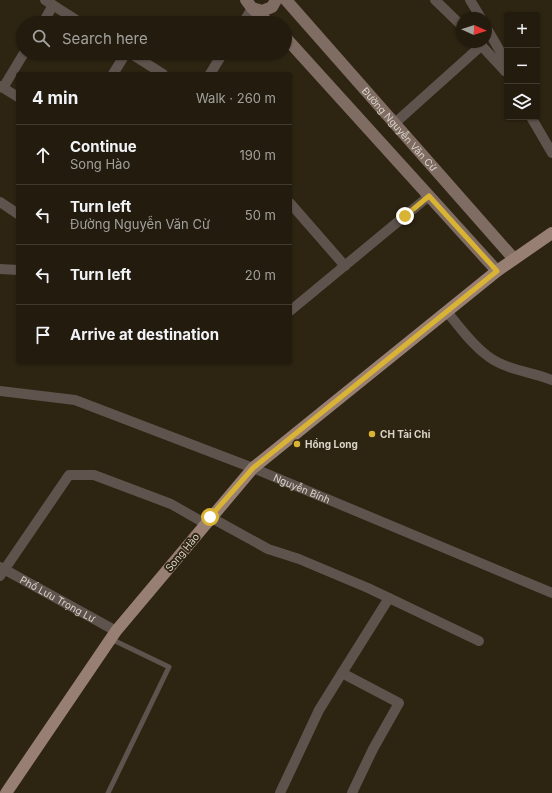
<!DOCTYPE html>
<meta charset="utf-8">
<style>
:root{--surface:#221b0e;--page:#2a2417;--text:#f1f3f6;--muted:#a2a19e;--line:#3f392e}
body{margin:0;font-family:Inter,sans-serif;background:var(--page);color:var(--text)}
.controls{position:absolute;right:12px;top:12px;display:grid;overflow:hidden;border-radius:4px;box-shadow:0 1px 3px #0004}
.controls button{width:36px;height:36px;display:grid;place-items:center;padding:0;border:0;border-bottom:1px solid var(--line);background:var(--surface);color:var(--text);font:20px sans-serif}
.compass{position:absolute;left:456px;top:12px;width:36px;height:36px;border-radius:50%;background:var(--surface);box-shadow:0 1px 3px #0004;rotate:93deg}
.stop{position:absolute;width:12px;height:12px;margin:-9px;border:3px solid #d9b334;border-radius:50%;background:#fff}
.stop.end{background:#d9b334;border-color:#fff;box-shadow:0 1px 4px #0008}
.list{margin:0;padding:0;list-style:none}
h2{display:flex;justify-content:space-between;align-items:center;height:52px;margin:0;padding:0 16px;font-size:17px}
h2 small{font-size:13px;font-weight:400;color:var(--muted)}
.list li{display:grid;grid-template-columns:26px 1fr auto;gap:12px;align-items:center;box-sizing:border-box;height:60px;padding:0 16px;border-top:1px solid var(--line)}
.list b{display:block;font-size:15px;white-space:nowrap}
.list p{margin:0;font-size:13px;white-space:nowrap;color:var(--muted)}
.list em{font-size:13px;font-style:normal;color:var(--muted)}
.icon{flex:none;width:22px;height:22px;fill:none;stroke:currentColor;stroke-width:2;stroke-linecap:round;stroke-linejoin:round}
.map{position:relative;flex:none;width:552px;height:793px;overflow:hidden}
.search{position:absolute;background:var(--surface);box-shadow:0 1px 3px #0004;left:16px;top:16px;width:276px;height:44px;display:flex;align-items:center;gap:10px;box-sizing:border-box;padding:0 14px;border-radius:22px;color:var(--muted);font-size:15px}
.panel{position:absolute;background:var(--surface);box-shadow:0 1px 3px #0004;left:16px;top:72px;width:276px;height:292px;border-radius:4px}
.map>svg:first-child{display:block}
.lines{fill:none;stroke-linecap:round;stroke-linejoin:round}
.lane{stroke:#5f534d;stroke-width:5}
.street{stroke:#5f534d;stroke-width:10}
.secondary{stroke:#7f6c63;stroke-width:12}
.primary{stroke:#987f73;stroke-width:12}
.route{stroke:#d9b334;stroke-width:5}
.poi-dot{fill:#d9b334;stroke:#2d2412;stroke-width:1.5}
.labels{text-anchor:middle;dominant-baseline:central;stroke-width:3.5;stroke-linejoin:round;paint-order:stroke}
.street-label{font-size:10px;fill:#dad4c9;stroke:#2d2412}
.poi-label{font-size:10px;font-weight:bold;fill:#dad4c9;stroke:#2d2412;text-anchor:start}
</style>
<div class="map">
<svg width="552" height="793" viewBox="0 0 552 793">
<rect width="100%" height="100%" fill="#2d2412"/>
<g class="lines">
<!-- lane -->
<path class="lane" d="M 108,793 L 169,667 L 111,639"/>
<!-- street -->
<g class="street">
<path d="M 45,0 L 81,23"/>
<path d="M 435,0 L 462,26"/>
<path d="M 470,0 L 481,18"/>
<path d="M 43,23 L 53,5"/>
<path d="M 243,23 L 252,8"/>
<path d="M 486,27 L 500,51 L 505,71"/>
<path d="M 478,42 L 505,71"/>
<path d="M 130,53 L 163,74"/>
<path d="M 113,74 L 126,53"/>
<path d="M 210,74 L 223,53"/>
<path d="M 0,86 L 18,97"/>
<path d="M 3,88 L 24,53"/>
<path d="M 531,117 L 552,153"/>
<path d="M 395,123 L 482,45"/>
<path d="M 0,202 L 18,214"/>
<path d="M 290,203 L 345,266"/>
<path d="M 0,269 L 18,270"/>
<path d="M 290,311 L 429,196"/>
<path d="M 447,312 C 460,327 472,345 489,357 C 507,370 532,372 552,380"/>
<path id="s1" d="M 0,391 L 75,400 L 253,468 L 552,593"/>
<path d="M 210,517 L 268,549 L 299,559 L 368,588 L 389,598 L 342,673 L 399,703 L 373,749 L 352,793"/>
<path id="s2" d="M 0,567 L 116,631"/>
<path d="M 0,576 L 69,475 L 94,475 L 171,504 L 206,524"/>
<path d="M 389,598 L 479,641"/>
<path d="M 280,793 L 319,710 L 342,673"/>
</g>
<!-- secondary -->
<g class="secondary">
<path d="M 246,0 L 252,8 L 262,11 L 272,7 L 276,0"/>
<path id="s3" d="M 286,0 L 514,259"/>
<path d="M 253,9 L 269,23"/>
<path d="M 285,37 L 497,271"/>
</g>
<!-- primary -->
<path class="primary" d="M 6,793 L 116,631 L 253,468 L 497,271 L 552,233"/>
</g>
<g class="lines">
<!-- route -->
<path class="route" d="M 210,517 L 253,468 L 497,271 L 429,196 L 405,216"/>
</g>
<!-- markers -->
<g class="poi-dot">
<circle cx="372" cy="434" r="4"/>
<circle cx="297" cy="444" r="4"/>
</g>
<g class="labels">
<!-- street labels -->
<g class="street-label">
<text stroke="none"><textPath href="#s3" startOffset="172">Đường Nguyễn Văn Cừ</textPath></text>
<text stroke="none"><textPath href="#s1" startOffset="319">Nguyễn Bính</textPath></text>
<text transform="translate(182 552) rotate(-50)">Song Hào</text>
<text stroke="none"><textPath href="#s2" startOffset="66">Phố Lưu Trọng Lư</textPath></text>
</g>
<!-- poi labels -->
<g class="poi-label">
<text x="380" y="434">CH Tài Chi</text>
<text x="305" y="444">Hồng Long</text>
</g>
</g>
</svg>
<div class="controls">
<button>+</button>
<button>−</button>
<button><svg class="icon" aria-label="layers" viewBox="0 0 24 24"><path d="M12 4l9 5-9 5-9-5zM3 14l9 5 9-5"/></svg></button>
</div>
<svg class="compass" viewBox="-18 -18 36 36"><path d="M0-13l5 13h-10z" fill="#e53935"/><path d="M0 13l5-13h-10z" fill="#a2a19e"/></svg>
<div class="stop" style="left:210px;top:517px"></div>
<div class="stop end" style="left:405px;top:216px"></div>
<div class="search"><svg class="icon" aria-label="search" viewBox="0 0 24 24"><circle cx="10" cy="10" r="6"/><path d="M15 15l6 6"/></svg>Search here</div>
<section class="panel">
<h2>4 min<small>Walk · 260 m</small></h2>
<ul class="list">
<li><svg class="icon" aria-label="ahead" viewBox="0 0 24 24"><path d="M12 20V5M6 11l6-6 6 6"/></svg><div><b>Continue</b><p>Song Hào</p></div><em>190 m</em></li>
<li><svg class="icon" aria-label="left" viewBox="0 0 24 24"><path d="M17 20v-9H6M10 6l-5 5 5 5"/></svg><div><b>Turn left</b><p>Đường Nguyễn Văn Cừ</p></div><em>50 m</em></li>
<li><svg class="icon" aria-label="left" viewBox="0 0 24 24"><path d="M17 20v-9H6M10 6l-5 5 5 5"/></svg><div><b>Turn left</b></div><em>20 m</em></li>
<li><svg class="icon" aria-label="arrive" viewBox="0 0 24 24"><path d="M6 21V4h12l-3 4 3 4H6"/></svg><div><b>Arrive at destination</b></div></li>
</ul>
</section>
</div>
